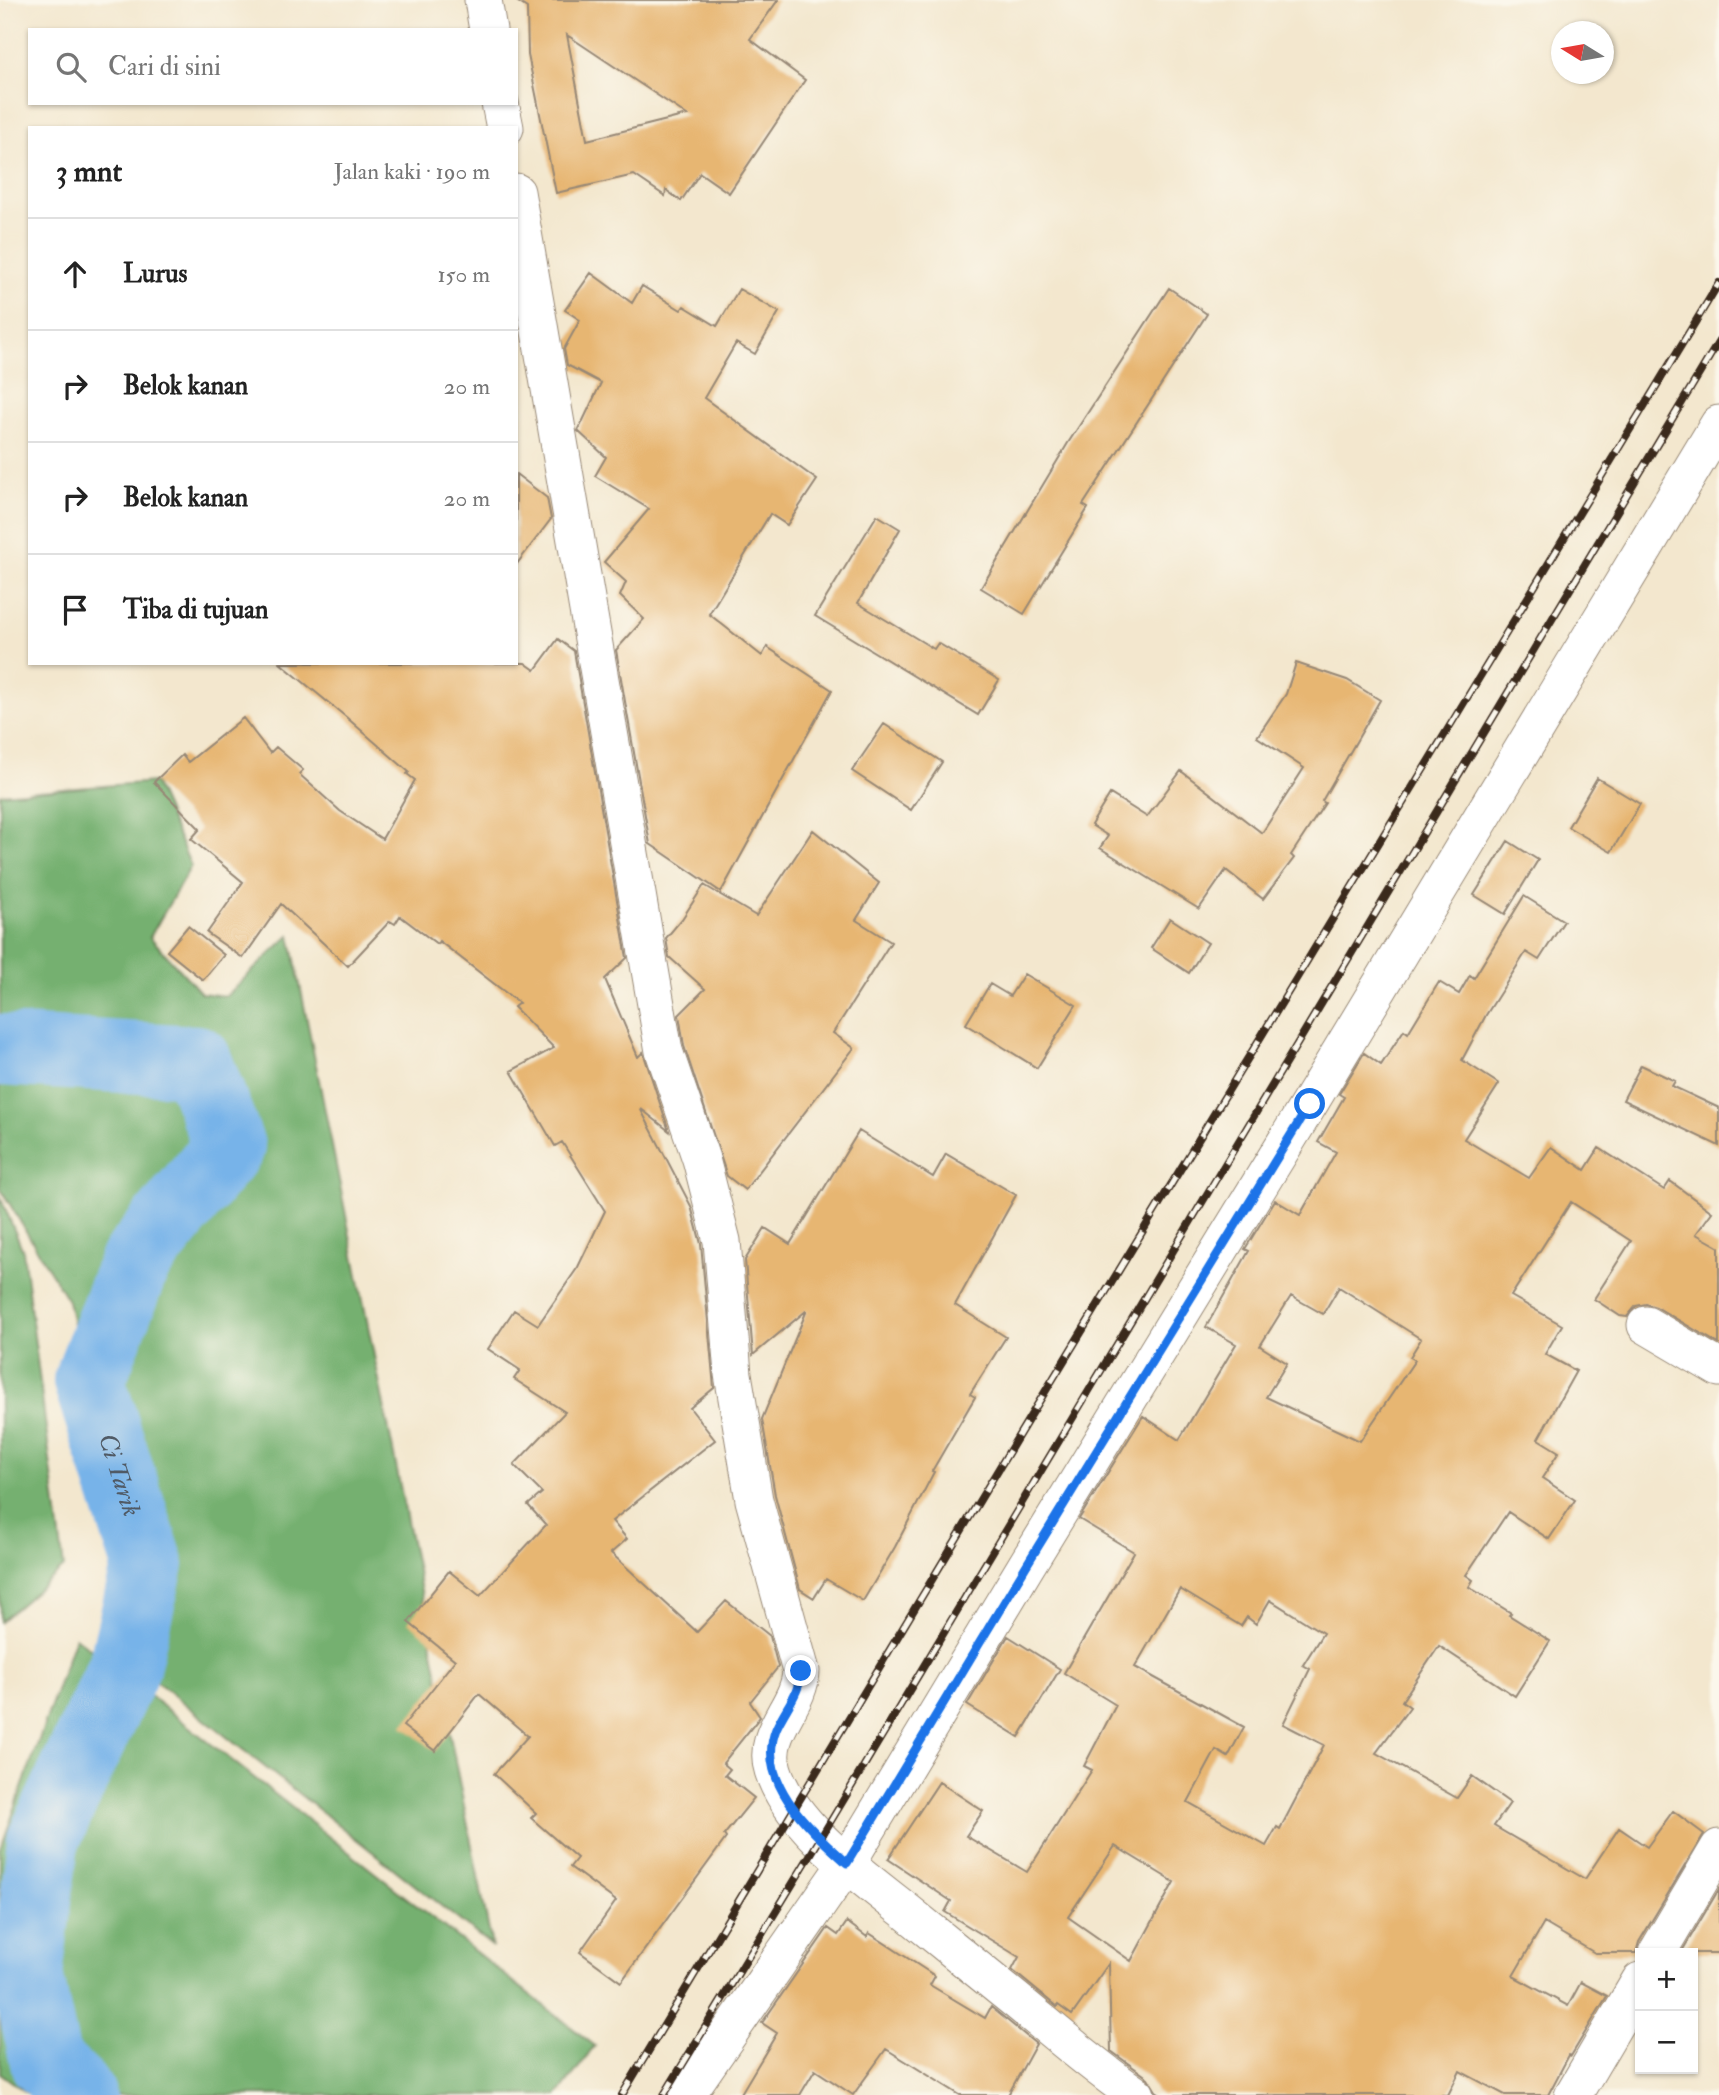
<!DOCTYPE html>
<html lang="id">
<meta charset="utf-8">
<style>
:root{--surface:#fff;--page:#f2f2f2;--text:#222;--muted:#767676;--line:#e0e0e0}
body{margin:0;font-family:"IM FELL Double Pica",serif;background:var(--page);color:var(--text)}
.controls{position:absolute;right:21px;bottom:21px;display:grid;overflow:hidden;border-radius:0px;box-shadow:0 2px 5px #0004}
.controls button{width:63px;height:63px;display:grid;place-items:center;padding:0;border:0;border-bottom:2px solid var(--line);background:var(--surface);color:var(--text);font:35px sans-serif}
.compass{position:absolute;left:1551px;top:21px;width:63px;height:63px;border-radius:50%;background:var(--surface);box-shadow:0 2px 5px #0004;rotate:281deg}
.stop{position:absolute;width:21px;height:21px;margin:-16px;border:5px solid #1a73e8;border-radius:50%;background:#fff}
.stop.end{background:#1a73e8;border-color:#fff;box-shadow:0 2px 7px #0008}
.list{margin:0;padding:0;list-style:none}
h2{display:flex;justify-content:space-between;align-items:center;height:91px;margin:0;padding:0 28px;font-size:30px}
h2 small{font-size:23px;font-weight:400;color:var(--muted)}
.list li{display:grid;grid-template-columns:46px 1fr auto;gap:21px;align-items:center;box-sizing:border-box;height:112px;padding:0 28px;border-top:2px solid var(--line)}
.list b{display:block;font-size:26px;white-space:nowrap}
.list em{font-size:23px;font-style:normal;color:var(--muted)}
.icon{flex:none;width:38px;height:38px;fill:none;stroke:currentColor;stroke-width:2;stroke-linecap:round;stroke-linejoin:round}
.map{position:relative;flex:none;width:1719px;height:2095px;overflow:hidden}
.search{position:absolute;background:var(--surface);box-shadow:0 2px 5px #0004;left:28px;top:28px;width:490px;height:77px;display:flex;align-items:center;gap:18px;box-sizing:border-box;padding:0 24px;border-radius:0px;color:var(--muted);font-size:26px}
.panel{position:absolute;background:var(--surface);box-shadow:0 2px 5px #0004;left:28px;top:126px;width:490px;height:539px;border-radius:0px}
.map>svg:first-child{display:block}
.forest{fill:#74b070;stroke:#586d47;stroke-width:2}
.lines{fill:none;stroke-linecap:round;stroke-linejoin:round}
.river{stroke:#77b3e9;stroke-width:72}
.building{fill:#e7b672;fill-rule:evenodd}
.minor-casing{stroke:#978876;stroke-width:39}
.minor{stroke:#fff;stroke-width:37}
.rail-casing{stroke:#3b2a1e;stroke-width:8}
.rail{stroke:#fbf7ec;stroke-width:5;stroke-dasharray:16;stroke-linecap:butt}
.route{stroke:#1a73e8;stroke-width:9}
.labels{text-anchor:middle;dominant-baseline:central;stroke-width:5;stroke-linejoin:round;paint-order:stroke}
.water-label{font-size:26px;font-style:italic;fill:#505a65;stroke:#fbf7ec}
</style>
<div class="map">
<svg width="1719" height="2095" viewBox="0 0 1719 2095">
<rect width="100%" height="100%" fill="#fbf7ec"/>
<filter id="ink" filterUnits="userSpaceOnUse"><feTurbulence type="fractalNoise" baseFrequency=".0143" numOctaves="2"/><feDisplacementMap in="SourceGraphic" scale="14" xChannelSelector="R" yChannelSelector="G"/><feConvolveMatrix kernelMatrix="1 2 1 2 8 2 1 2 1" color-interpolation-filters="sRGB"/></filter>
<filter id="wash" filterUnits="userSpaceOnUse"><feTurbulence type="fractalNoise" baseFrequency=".00686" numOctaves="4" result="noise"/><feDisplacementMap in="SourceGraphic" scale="28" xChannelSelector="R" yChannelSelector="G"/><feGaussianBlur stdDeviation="1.57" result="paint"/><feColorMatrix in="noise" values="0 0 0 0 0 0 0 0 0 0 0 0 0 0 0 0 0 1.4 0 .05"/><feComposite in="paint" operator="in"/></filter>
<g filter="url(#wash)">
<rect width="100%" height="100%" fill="#f3e7ce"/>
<!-- forest -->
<path class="forest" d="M 154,782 L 191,866 L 150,937 L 201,993 L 226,996 L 290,935 L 492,1946 L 148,1675 L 68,1301 L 0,1188 L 0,794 Z
M 0,1196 L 23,1251 L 64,1567 L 0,1622 Z
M 75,1637 L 595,2046 L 558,2095 L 30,2095 L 0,2073 L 0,1851 Z"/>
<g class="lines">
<!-- river -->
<path class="river" id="s1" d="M 0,1050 L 196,1061 L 229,1146 L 135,1262 L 89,1381 L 148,1564 L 124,1667 L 43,1841 L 27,1975 L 46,2062 L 80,2095"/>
</g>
<g id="blocks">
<!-- building -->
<path class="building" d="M 515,0 L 778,0 L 750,39 L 805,80 L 729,193 L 700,173 L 681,201 L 666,190 L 665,196 L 634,175 L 556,193 L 528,55 L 527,8 ZM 567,35 L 687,115 L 587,140 Z
M 591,273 L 632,303 L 642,286 L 681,310 L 684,306 L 717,326 L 739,289 L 779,312 L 755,354 L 736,343 L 704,398 L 817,480 L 787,525 L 770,514 L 709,614 L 762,656 L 767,647 L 832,690 L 721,892 L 650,844 L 616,650 L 644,619 L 620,596 L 626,582 L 604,562 L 649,509 L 595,476 L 606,457 L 578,431 L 601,383 L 567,365 L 564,349 L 580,320 L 565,310 Z
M 1169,288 L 1207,314 L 1083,505 L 1088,508 L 1024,614 L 981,588 L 1068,443 Z
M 516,474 L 547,498 L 551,519 L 516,565 Z
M 877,515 L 900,529 L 858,603 L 934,649 L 938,643 L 999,680 L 978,715 L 815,616 Z
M 558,639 L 574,651 L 627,958 L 605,979 L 638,1057 L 643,1052 L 669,1131 L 640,1108 L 691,1206 L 701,1244 L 714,1388 L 690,1408 L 715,1440 L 612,1521 L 627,1539 L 611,1553 L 697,1632 L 726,1601 L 770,1636 L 778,1667 L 750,1702 L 760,1717 L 723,1763 L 730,1769 L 725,1775 L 754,1798 L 724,1835 L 726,1838 L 621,1982 L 580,1952 L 616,1901 L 570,1867 L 577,1858 L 531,1818 L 536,1813 L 494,1774 L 528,1736 L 479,1694 L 435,1751 L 403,1726 L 455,1660 L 408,1622 L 449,1571 L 480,1596 L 546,1525 L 528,1505 L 542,1493 L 514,1465 L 565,1412 L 514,1379 L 520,1370 L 488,1349 L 514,1310 L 538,1325 L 578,1267 L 605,1211 L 562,1142 L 555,1146 L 511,1071 L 554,1048 L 514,1007 L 519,1003 L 439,941 L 437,944 L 400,916 L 395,924 L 390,921 L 348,966 L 281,904 L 243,958 L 207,933 L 243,882 L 191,839 L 200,829 L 154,782 L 182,755 L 188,762 L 243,718 L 270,753 L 276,747 L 303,770 L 299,774 L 340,811 L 382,839 L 415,780 L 407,774 L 409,772 L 346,717 L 280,663 L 525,663 L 535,670 Z
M 1296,663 L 1347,680 L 1380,700 L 1322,801 L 1325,803 L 1291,855 L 1294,858 L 1263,899 L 1226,870 L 1199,909 L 1100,848 L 1108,836 L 1091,825 L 1110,794 L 1147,817 L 1181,771 L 1262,833 L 1304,768 L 1257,737 L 1286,694 Z
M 884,724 L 942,762 L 911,810 L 852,771 Z
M 1597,778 L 1640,804 L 1611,852 L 1568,827 Z
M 813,830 L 879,883 L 856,920 L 891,942 L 833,1033 L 854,1048 L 745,1190 L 727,1176 L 684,1046 L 679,1015 L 705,989 L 669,957 L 666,938 L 682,919 L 704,885 L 756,916 Z
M 1508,841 L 1538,860 L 1505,914 L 1474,895 Z
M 1524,896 L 1564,921 L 1539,960 L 1526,952 L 1486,1015 L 1462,1060 L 1499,1084 L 1464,1139 L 1529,1178 L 1551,1147 L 1585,1170 L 1599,1148 L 1664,1190 L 1670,1181 L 1712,1212 L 1696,1234 L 1719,1247 L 1719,1344 L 1656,1307 L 1646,1304 L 1636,1306 L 1627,1317 L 1620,1316 L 1594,1299 L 1631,1241 L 1571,1202 L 1511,1296 L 1562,1325 L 1545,1354 L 1576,1371 L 1538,1439 L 1559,1452 L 1542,1478 L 1575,1500 L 1549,1539 L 1508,1512 L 1466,1575 L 1473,1580 L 1469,1587 L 1511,1613 L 1509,1615 L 1550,1641 L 1515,1696 L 1439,1646 L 1402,1701 L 1410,1707 L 1376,1753 L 1457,1798 L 1472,1776 L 1510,1803 L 1494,1826 L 1585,1879 L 1619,1828 L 1647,1847 L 1673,1811 L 1704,1834 L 1639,1942 L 1636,1953 L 1595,1953 L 1544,1923 L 1513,1976 L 1568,2006 L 1581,1982 L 1607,1996 L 1571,2056 L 1569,2055 L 1548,2095 L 1505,2095 L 1460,2071 L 1448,2095 L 1162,2095 L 1156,2091 L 1148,2078 L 1111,2051 L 1109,1963 L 1072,2015 L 1058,2005 L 1057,2007 L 1012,1970 L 1019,1957 L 945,1912 L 951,1901 L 888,1859 L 939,1782 L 983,1811 L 966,1836 L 1027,1872 L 1092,1770 L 1084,1766 L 1116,1705 L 1064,1673 L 1134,1552 L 1079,1519 L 1143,1416 L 1179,1440 L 1236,1344 L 1206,1327 L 1249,1251 L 1245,1249 L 1275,1200 L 1300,1215 L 1336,1152 L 1318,1142 L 1344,1097 L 1339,1094 L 1364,1053 L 1381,1065 L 1404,1030 L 1408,1033 L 1439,982 L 1459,994 L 1470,975 L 1474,978 ZM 1339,1287 L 1421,1339 L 1410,1357 L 1415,1360 L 1360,1441 L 1266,1397 L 1287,1363 L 1260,1346 L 1291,1296 L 1323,1314 ZM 1180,1589 L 1241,1626 L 1247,1617 L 1256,1624 L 1270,1600 L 1323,1633 L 1303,1665 L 1310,1669 L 1283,1724 L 1324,1745 L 1280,1829 L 1277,1827 L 1266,1846 L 1188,1802 L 1216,1750 L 1228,1757 L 1244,1727 L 1135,1667 ZM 1115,1846 L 1174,1882 L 1131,1961 L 1068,1917 Z
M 1170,918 L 1208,943 L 1189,973 L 1151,948 Z
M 188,926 L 224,955 L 203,980 L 167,951 Z
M 1024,974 L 1076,1005 L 1037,1068 L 966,1024 L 990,984 L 1010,996 Z
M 1641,1065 L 1675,1081 L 1672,1086 L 1719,1108 L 1719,1146 L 1623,1100 Z
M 859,1131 L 933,1177 L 946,1154 L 1016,1195 L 955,1305 L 1006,1337 L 970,1394 L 975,1397 L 932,1471 L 934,1472 L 895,1547 L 863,1601 L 826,1579 L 814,1598 L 800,1589 L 775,1495 L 762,1419 L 807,1310 L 753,1355 L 745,1260 L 765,1228 L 790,1244 Z
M 1008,1636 L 1060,1669 L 1019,1737 L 967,1705 Z
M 1719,1889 L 1719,1953 L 1681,1953 Z
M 847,1922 L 867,1937 L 869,1933 L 935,1976 L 930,1985 L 985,2018 L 991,2007 L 1036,2044 L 1008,2095 L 960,2095 L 886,2049 L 853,2095 L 815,2070 L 800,2095 L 740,2095 L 777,2033 L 762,2023 L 828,1928 L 838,1935 Z"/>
</g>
</g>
<g filter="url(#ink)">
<use href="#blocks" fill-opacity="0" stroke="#978876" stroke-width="2"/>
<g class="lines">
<defs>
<path id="minor" d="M 483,0 L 488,30
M 500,103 L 505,128
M 516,192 L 664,1051 L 701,1159 L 722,1241 L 733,1374 L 754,1500 L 801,1671 C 800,1706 761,1732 773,1770 C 790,1826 863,1877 907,1912 C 939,1938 970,1963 1002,1989 C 1046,2024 1089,2063 1136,2095
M 1646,1325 L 1719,1368
M 1657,1953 L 1719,1848
M 686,2095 L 847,1863 L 1026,1566 L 1309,1104 L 1719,424
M 1573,2095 L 1640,1981"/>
</defs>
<!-- minor casing -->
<use href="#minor" class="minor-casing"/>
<!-- minor -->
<use href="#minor" class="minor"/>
<defs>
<path id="rail" d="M 622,2095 L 1028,1420 L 1719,283
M 664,2095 L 820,1839 L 1719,341"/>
</defs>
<!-- rail casing -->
<use href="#rail" class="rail-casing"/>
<!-- rail -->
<use href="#rail" class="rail"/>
</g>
</g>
<g class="lines" filter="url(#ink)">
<!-- route -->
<path class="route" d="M 801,1671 C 800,1694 785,1708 776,1729 C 755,1782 812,1831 847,1863 L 1026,1566 L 1310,1104"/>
</g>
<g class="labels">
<!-- water labels -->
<g class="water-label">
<text stroke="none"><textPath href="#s1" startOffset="663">Ci Tarik</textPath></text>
</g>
</g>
</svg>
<div class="controls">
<button>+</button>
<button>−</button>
</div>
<svg class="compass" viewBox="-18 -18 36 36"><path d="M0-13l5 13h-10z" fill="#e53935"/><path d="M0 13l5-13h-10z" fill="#767676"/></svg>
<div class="stop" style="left:1310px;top:1104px"></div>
<div class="stop end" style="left:801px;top:1671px"></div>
<div class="search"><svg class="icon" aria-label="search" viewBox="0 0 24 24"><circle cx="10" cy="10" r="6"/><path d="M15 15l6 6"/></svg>Cari di sini</div>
<section class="panel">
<h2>3 mnt<small>Jalan kaki · 190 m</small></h2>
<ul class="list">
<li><svg class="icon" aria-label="ahead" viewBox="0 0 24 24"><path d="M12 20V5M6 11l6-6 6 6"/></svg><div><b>Lurus</b></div><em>150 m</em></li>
<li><svg class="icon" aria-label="right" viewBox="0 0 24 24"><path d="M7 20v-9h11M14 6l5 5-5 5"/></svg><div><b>Belok kanan</b></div><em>20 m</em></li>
<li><svg class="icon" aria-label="right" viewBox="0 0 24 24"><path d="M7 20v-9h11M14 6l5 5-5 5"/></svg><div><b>Belok kanan</b></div><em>20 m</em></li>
<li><svg class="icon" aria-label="arrive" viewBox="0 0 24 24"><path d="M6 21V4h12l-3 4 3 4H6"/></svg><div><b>Tiba di tujuan</b></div></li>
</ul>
</section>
</div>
